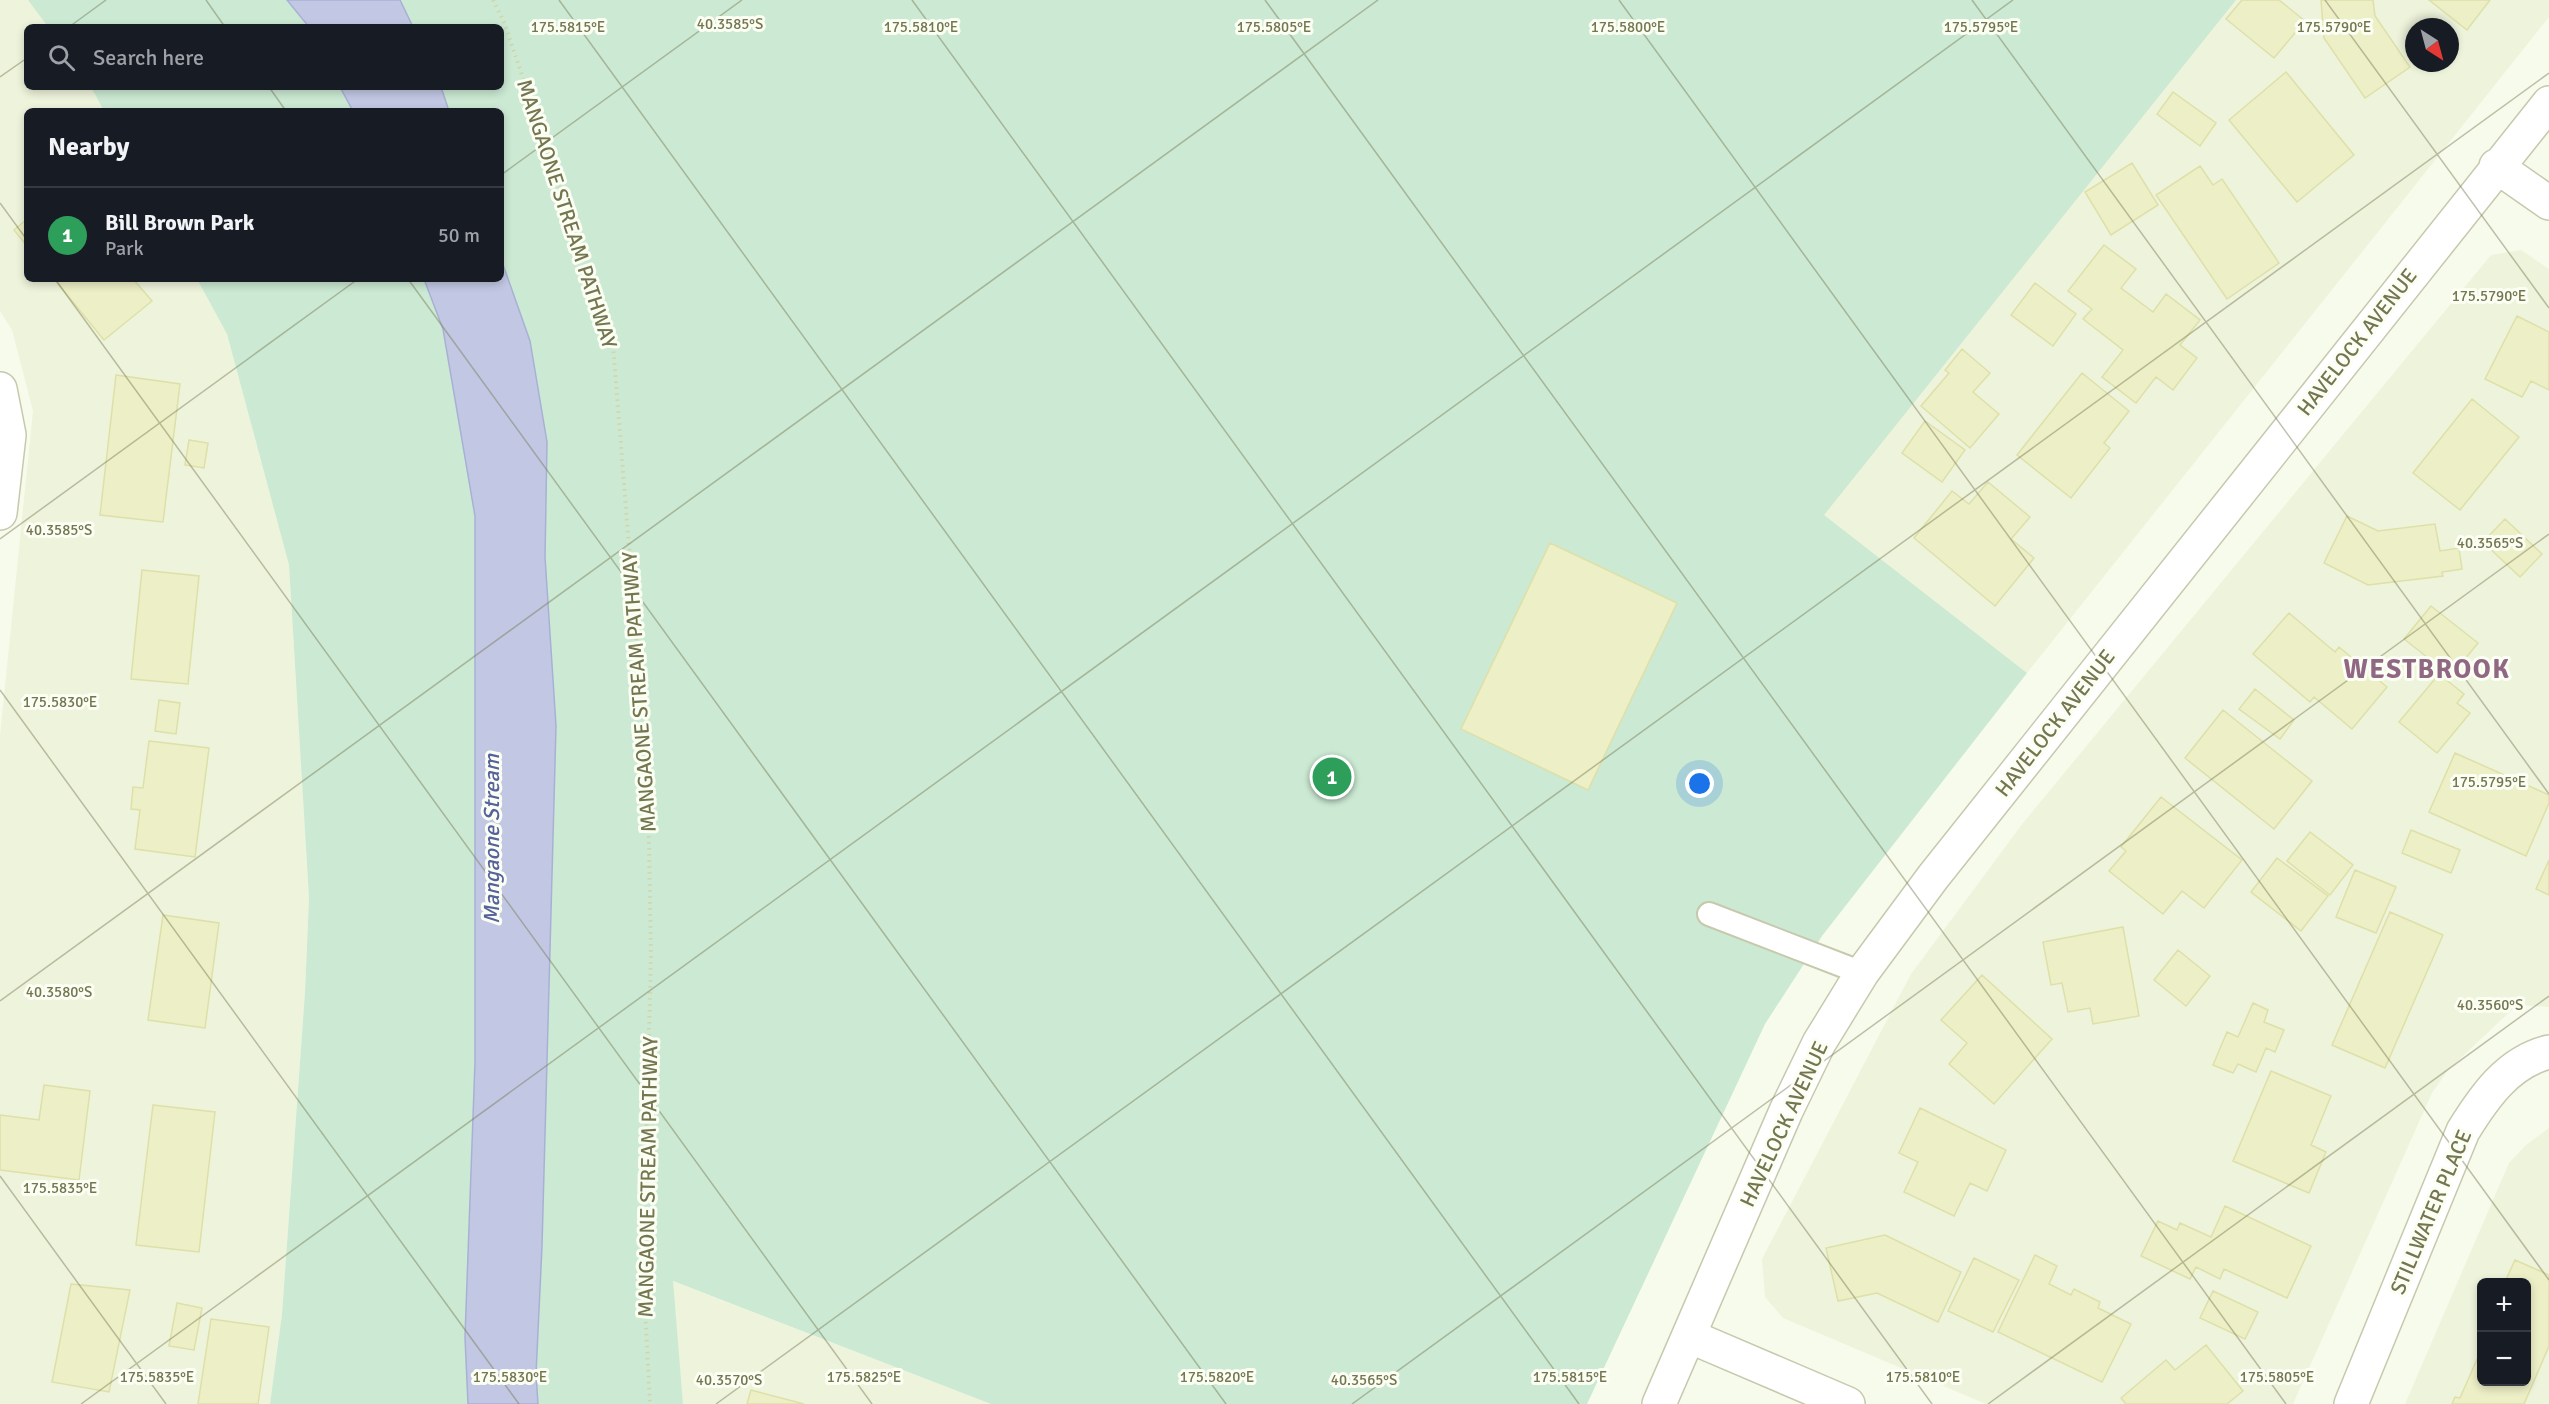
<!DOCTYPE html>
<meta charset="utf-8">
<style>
:root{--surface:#171b24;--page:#242831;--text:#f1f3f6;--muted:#9ea1a6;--line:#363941;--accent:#db2777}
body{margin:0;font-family:Signika,sans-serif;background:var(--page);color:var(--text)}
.controls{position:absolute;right:18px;bottom:18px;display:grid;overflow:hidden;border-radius:9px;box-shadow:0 3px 9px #0003}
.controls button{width:54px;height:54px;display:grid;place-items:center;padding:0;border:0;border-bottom:2px solid var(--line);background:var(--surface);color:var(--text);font:30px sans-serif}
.compass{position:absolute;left:2405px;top:18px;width:54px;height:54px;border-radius:50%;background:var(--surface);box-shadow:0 3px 9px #0003;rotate:144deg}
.you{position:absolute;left:1700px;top:784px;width:21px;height:21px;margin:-15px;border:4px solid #fff;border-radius:50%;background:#1a73e8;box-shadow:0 0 0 9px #1a73e833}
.badge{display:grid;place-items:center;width:39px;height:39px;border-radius:50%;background:var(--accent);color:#fff;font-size:20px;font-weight:700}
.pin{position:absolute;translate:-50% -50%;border:3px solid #fff;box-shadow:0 2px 6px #0006}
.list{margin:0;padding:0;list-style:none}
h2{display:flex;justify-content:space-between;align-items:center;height:78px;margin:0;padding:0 24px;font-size:26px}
h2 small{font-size:20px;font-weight:400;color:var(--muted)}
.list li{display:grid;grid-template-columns:39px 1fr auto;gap:18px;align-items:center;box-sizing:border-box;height:96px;padding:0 24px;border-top:2px solid var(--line)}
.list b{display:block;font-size:22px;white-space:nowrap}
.list p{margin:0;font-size:20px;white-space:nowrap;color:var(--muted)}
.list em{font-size:20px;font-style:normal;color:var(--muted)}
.icon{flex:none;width:33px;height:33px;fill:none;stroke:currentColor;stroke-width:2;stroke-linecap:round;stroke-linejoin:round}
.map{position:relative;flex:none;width:2549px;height:1404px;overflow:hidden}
.search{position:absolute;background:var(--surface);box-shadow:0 3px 9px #0003;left:24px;top:24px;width:480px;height:66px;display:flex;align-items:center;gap:15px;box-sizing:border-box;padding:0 21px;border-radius:9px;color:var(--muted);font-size:22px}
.panel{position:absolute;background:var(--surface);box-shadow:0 3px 9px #0003;left:24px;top:108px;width:480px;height:174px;border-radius:9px}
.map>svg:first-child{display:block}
.residential{fill:#eef3db;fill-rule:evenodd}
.green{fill:#cbe9d3}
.water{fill:#c2c8e4;stroke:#a8b1d5;stroke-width:1.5}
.building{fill:#edefc6;stroke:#dee0a8;stroke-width:1.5}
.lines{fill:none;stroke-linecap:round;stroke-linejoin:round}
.lane-casing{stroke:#c6c9ac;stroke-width:26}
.street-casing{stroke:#c6c9ac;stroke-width:36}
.path{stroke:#d3d5a8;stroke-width:4;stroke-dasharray:1.5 4.5;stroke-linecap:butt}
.lane{stroke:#fff;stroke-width:22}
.street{stroke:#fff;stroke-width:33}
.ticks{fill:none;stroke:#757650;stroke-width:1.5;stroke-opacity:0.45}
.labels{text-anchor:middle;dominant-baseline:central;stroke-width:6;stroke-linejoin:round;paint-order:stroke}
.street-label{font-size:21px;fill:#757650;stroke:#fbfef3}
.water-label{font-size:22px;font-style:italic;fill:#55629c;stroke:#fbfef3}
.district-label{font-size:27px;font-weight:bold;letter-spacing:1.5px;fill:#916884;stroke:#fbfef3}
.ticks-label{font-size:15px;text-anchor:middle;fill:#757650;stroke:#fbfef3;stroke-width:6;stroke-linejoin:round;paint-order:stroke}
</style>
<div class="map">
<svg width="2549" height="1404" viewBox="0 0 2549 1404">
<rect width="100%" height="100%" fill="#f7fbec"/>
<!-- residential -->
<path class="residential" d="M 0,0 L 28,0 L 48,27 L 27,27 L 27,87 L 91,87 L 104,111 L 27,111 L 27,279 L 197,279 L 227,334 L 289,565 L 309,898 L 305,992 L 282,1314 L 270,1404 L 0,1404 L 0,735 L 33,411 L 12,330 L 0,311 Z
M 2236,0 L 2549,0 L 2549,17 L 2027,673 L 1823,515 ZM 2414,27 L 2450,27 L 2450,63 L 2414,63 Z
M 2521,250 L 2549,269 L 2549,1007 L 2517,1005 L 2448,1070 L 2432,1093 L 2293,1404 L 1986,1404 L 1783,1318 L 1765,1297 L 1762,1259 L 1911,974 L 2023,823 L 2491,255 Z
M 2549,1128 L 2549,1404 L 2405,1404 L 2509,1163 L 2526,1145 ZM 2482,1282 L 2526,1282 L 2526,1382 L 2482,1382 Z
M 672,1281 L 991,1404 L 683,1404 Z"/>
<!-- green -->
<path class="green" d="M 28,0 L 2236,0 L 1824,515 L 2027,673 L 1822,936 L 1765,1024 L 1587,1404 L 991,1404 L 673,1281 L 683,1404 L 270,1404 L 282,1314 L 305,992 L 309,898 L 289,565 L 227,334 L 197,279 L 501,279 L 501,111 L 104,111 L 91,87 L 501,87 L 501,27 L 48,27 Z"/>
<!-- water -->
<path class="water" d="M 287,0 L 400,0 L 413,27 L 309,27 Z
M 340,87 L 441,87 L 449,111 L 353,111 Z
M 501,259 L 530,341 L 547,442 L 545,557 L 556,726 L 542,1246 L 536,1374 L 538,1404 L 468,1404 L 465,1337 L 475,1062 L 475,516 L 443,329 L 424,279 L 501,279 Z"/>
<!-- building -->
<path class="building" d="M 2242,0 L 2279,0 L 2305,21 L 2274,58 L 2226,19 Z
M 2321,0 L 2373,0 L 2375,16 L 2410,67 L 2365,98 L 2324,38 Z
M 2429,0 L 2490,0 L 2467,30 Z
M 2286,72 L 2354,155 L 2297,202 L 2229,120 Z
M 2173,92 L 2216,123 L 2200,146 L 2157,114 Z
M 2132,163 L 2158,205 L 2111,235 L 2085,192 Z
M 2200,166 L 2213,185 L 2222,179 L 2279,263 L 2227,299 L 2156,195 Z
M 27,219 L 27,246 L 14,230 Z
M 2104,245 L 2136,269 L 2121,288 L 2153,312 L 2166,294 L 2200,320 L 2180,345 L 2197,358 L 2173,390 L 2156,377 L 2136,403 L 2102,377 L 2123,350 L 2083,319 L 2092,309 L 2068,291 Z
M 54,279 L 133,279 L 152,301 L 104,340 Z
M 2035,283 L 2076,314 L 2053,346 L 2011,315 Z
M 2517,316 L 2549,332 L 2549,390 L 2531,381 L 2522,397 L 2485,379 Z
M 1962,349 L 1990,373 L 1973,392 L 1999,414 L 1970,448 L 1921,406 L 1949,373 L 1945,370 Z
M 2082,373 L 2129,411 L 2104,443 L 2110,448 L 2071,498 L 2017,455 Z
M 116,375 L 180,384 L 163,522 L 100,515 Z
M 2472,399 L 2519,437 L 2460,510 L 2413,473 Z
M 1925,421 L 1965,450 L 1942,482 L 1902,453 Z
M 189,440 L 208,443 L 204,468 L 185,465 Z
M 1988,482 L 2030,517 L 2011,539 L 2034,558 L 1995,606 L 1914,538 L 1952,491 L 1969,504 Z
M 2347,516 L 2378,531 L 2435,524 L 2440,551 L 2459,548 L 2462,569 L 2442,572 L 2443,576 L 2368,585 L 2324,563 Z
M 2505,519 L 2542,554 L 2520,577 L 2483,542 Z
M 1550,543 L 1677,603 L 1588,790 L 1461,729 Z
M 142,570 L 199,576 L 188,684 L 131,679 Z
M 2431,606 L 2478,643 L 2451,676 L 2404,639 Z
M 2289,613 L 2335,652 L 2339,647 L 2387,687 L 2352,729 L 2314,697 L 2310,702 L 2253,654 Z
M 2439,674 L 2464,694 L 2457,703 L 2470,713 L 2437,753 L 2399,722 Z
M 2255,689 L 2294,720 L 2280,739 L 2239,709 Z
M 159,700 L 180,703 L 176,734 L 155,731 Z
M 2223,710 L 2312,781 L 2274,829 L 2185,758 Z
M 149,741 L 209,748 L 195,857 L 135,849 L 140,810 L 131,809 L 133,787 L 143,788 Z
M 2455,753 L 2549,795 L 2549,803 L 2526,856 L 2429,812 Z
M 2161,797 L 2242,860 L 2204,908 L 2182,891 L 2163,914 L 2109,871 L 2126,851 L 2121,847 Z
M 2411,830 L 2460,850 L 2451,873 L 2402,853 Z
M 2310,832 L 2353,865 L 2330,895 L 2287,861 Z
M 2277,858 L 2328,896 L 2301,931 L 2251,892 Z
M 2549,860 L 2549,895 L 2536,889 Z
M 2355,870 L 2396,887 L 2376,933 L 2336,917 Z
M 2390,912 L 2443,935 L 2385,1068 L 2332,1045 Z
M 163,915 L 219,923 L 205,1028 L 148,1020 Z
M 2123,927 L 2139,1016 L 2093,1024 L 2090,1008 L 2068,1012 L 2062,983 L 2051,985 L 2043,942 Z
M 2178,950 L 2210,976 L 2186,1006 L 2154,980 Z
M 1982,975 L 2052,1039 L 1994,1104 L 1949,1064 L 1967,1043 L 1941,1020 Z
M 2253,1003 L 2268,1010 L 2264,1022 L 2284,1030 L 2275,1052 L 2266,1048 L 2256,1072 L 2238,1064 L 2233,1073 L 2213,1065 L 2227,1032 L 2238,1037 Z
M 2271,1071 L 2331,1096 L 2311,1145 L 2326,1152 L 2309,1193 L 2233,1161 Z
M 44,1085 L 90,1091 L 79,1180 L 0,1170 L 0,1115 L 39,1120 Z
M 153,1105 L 215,1112 L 199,1252 L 136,1245 Z
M 1920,1108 L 2006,1150 L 1987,1191 L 1970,1183 L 1954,1216 L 1904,1192 L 1918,1162 L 1899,1153 Z
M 2225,1206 L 2311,1246 L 2287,1298 L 2224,1269 L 2220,1279 L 2196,1267 L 2190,1279 L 2141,1256 L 2158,1221 L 2177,1230 L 2180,1223 L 2211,1237 Z
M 1885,1235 L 1961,1272 L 1938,1322 L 1877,1293 L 1838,1301 L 1826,1248 Z
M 2035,1255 L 2057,1266 L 2049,1284 L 2071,1295 L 2074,1289 L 2100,1302 L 2098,1308 L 2131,1324 L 2102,1382 L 1998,1332 Z
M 1974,1258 L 2019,1280 L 1993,1332 L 1948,1311 Z
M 2515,1260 L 2549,1275 L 2549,1346 L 2524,1404 L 2452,1404 L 2455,1397 L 2460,1398 L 2482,1348 L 2482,1382 L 2526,1382 L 2526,1282 L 2505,1282 Z
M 71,1284 L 130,1290 L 109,1392 L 52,1382 Z
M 2213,1291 L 2258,1312 L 2245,1339 L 2200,1318 Z
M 177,1303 L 202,1308 L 194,1350 L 169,1346 Z
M 211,1319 L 269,1327 L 258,1404 L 198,1404 Z
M 2206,1345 L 2243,1391 L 2227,1404 L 2126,1404 L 2121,1398 L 2166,1360 L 2175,1370 Z
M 751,1390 L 804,1404 L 747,1404 Z"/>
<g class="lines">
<defs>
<path id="lane" d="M 1709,914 L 1862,973"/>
<path id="street" d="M 2496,166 L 2549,203
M 0,389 L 9,435 L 0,513
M 1689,1336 L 1848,1404
M 1659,1404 L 1786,1111 L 1819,1043 L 1862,973 L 1933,877 L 2549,103
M 2351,1404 L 2463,1131 C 2484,1097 2508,1062 2549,1052"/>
</defs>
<!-- lane casing -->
<use href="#lane" class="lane-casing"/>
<!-- street casing -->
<use href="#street" class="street-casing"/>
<!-- path -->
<path class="path" d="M 493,0 L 504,22 L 613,345 L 648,785 L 651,956 L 643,1268 L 650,1404"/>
<!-- lane -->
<use href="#lane" class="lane"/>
<!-- street -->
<use href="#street" class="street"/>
</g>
<!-- ticks -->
<path class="ticks" d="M 206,0 L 225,27M 559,0 L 1579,1404M 912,0 L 1932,1404M 1265,0 L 2286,1404M 1619,0 L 2549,1280M 1972,0 L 2549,794M 2325,0 L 2549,308M 69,27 L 106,0M 0,77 L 27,58M 269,87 L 286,111M 501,175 L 742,0M 0,203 L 27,240M 55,279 L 872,1404M 408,279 L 1226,1404M 0,539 L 358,279M 0,690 L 519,1404M 0,1001 L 1378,0M 0,1176 L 166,1404M 81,1404 L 2013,0M 716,1404 L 2549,73M 1352,1404 L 2549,534M 1988,1404 L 2549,996"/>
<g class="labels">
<!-- street labels -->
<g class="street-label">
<text transform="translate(567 214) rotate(72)">MANGAONE STREAM PATHWAY</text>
<text transform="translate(2357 342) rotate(-52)">HAVELOCK AVENUE</text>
<text transform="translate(639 692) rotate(-94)">MANGAONE STREAM PATHWAY</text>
<text transform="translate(2055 723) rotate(-52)">HAVELOCK AVENUE</text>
<text transform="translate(1784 1124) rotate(-65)">HAVELOCK AVENUE</text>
<text transform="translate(648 1177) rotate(-89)">MANGAONE STREAM PATHWAY</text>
<text transform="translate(2431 1212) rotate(-67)">STILLWATER PLACE</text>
</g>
<!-- water labels -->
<g class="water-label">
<text transform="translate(491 839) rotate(-90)">Mangaone Stream</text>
</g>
<!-- district labels -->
<g class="district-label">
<text x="2427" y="669">WESTBROOK</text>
</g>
</g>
<g class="ticks-label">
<text x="730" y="29">40.3585°S</text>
<text x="568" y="32">175.5815°E</text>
<text x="921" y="32">175.5810°E</text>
<text x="1274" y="32">175.5805°E</text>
<text x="1628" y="32">175.5800°E</text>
<text x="1981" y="32">175.5795°E</text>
<text x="2334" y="32">175.5790°E</text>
<text x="2489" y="301">175.5790°E</text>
<text x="59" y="535">40.3585°S</text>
<text x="2490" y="548">40.3565°S</text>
<text x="60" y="707">175.5830°E</text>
<text x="2489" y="787">175.5795°E</text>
<text x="59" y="997">40.3580°S</text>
<text x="2490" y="1010">40.3560°S</text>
<text x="60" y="1193">175.5835°E</text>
<text x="157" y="1382">175.5835°E</text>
<text x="510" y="1382">175.5830°E</text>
<text x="864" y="1382">175.5825°E</text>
<text x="1217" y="1382">175.5820°E</text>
<text x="1570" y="1382">175.5815°E</text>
<text x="1923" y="1382">175.5810°E</text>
<text x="2277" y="1382">175.5805°E</text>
<text x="729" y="1385">40.3570°S</text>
<text x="1364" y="1385">40.3565°S</text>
</g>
</svg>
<div class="controls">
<button>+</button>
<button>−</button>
</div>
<svg class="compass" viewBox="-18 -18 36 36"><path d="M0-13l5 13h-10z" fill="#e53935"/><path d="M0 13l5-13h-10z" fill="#9ea1a6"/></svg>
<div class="you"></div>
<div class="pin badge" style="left:1332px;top:777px;background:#2e9e5b">1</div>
<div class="search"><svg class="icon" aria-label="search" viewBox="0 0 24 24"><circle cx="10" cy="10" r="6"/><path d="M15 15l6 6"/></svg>Search here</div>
<section class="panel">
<h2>Nearby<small></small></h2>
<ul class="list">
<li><span class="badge" style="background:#2e9e5b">1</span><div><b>Bill Brown Park</b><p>Park</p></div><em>50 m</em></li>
</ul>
</section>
</div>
